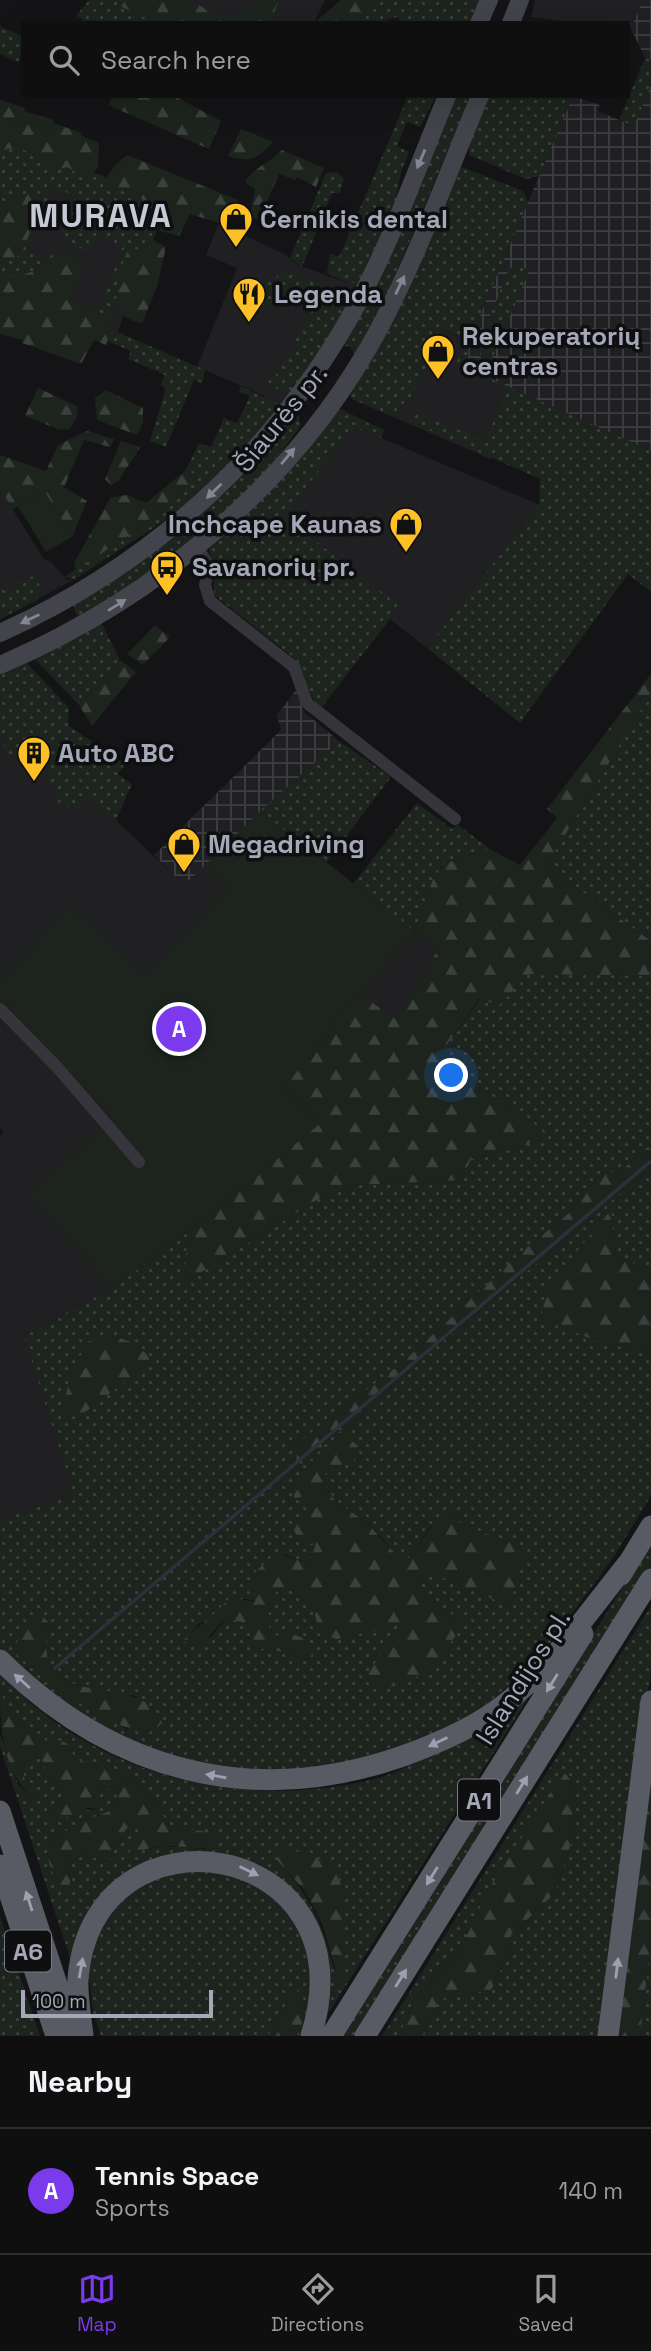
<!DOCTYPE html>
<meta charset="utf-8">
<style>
:root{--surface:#0f0f10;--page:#181819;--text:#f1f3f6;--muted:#9b9c9f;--line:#2f2f30;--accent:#7c3aed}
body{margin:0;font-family:"Space Grotesk",sans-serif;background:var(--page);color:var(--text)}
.scale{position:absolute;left:21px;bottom:18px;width:192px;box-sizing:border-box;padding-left:7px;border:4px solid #a5a9b7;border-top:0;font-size:19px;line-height:24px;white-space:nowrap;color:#a5a9b7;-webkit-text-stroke:5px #0f0f11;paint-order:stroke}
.you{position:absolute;left:452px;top:1076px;width:24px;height:24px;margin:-18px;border:5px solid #fff;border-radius:50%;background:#1a73e8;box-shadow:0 0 0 10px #1a73e833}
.badge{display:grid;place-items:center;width:46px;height:46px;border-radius:50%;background:var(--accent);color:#fff;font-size:23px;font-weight:700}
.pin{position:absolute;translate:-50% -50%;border:4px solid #fff;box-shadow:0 2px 7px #0006}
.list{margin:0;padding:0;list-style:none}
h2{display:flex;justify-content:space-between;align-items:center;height:91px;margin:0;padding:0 28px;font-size:30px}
h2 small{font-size:23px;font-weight:400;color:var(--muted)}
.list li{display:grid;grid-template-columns:46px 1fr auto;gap:21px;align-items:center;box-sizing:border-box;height:126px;padding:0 28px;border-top:2px solid var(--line)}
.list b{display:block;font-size:26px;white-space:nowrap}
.list p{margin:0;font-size:23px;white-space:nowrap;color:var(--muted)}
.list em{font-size:23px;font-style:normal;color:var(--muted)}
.icon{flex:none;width:38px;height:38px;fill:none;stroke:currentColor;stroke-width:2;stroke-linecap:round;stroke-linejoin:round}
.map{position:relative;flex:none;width:651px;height:2036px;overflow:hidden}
.search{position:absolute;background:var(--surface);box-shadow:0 7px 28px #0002;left:21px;right:21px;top:21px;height:77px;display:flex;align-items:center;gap:18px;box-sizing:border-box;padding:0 24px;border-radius:0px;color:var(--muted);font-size:26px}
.sheet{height:217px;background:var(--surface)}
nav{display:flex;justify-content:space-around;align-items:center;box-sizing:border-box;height:98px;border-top:2px solid var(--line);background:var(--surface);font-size:19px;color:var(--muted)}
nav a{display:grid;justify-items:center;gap:4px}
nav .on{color:var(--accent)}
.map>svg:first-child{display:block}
.built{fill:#202023}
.industrial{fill:url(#industrial-grid)}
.grass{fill:url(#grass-dots);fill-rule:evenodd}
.forest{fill:url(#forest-firs)}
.garden{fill:#1c241d}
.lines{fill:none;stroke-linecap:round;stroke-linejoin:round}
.stream{stroke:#29323b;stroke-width:3.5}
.minor{stroke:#35353b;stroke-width:12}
.secondary{stroke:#43444b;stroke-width:18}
.trunk{stroke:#585a64;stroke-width:21}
.oneway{fill:#838691}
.oneway2{fill:#9da1af}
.labels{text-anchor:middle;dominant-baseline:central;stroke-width:7;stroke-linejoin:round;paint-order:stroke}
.shield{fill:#0f0f11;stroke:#787b85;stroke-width:2}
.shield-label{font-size:24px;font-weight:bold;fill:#a5a9b7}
.poi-label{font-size:26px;font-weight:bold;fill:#a5a9b7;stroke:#0f0f11;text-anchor:start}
.street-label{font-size:26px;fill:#a5a9b7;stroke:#0f0f11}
.district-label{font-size:33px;font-weight:bold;letter-spacing:2px;fill:#c6c9d3;stroke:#0f0f11}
</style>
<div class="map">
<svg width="651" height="2036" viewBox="0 0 651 2036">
<defs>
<pattern id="industrial-grid" width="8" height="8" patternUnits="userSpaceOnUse" patternTransform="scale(1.75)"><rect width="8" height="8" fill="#202023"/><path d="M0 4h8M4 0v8" fill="none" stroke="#3d3e41"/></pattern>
<pattern id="grass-dots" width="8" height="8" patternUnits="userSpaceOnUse" patternTransform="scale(1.75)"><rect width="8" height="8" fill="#1c241d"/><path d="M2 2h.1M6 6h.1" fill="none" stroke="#3a413c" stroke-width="1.8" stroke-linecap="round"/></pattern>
<pattern id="forest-firs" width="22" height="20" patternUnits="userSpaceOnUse" patternTransform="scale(1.75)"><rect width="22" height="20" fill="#1c241d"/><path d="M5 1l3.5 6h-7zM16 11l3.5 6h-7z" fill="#3a413c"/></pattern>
</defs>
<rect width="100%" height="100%" fill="#141416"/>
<!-- built -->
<path class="built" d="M 178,0 L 325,0 L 314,23 L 230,23 Z
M 535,0 L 643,0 L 631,29 L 628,23 L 578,23 L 531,17 Z
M 0,137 L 167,201 L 115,339 L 0,295 Z
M 219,223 L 286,255 L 298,265 L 351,284 L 361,280 L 337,326 L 277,412 L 263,395 L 197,367 L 237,268 L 206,255 Z
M 442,330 L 469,341 L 509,386 L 490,459 L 391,416 L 410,400 Z
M 341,409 L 384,430 L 381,438 L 540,505 L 427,648 L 390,619 L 399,606 L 283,516 Z
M 0,489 L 43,558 L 52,563 L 67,580 L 75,579 L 0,619 Z
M 27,663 L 116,820 L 183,884 L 260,811 L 438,949 L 397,1021 L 188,1232 L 112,1288 L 24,1336 L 75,1495 L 0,1519 L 0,1135 L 3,1134 L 0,1125 L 0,674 Z"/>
<!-- industrial -->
<path class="industrial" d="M 643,0 L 651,0 L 651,60 L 645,58 L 631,29 Z
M 651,85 L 651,451 L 478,373 L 468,366 L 466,354 L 469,341 L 573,96 L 600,105 L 598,111 L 633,126 Z
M 296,690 L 304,712 L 339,741 L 184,885 L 154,855 L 281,730 L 277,715 Z"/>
<!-- grass -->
<path class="grass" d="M 89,0 L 123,0 L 152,21 L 170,23 L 81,23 L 82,19 L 76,16 Z
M 377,0 L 479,0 L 469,23 L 401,23 L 398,17 L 388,19 L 385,23 L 365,23 L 363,16 Z
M 0,26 L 23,37 L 19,63 L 0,54 Z
M 645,58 L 651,60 L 651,85 L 634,126 L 619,120 Z
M 408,96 L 436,96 L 420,127 L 407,122 L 397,146 L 409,152 L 401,172 L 396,199 L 361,280 L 351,284 L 327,273 L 330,253 L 339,257 Z
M 455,96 L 471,96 L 388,292 L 355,354 L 350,347 L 342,345 Z
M 489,96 L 573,96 L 539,176 L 526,179 L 469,155 L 469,144 Z
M 14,146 L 88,177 L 93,172 L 106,177 L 103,182 L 150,202 L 164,213 L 148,253 L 129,247 C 121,271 119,297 109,318 L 98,312 L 123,246 L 97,235 L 90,252 L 58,239 L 76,196 L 53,187 L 26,252 L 49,262 L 33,273 L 0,277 L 0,260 L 6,261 L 36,190 L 0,203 L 0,151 Z
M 462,167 L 523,191 L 528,202 L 469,341 L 468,365 L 478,373 L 651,451 L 651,592 L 628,574 L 520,723 L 427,648 L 539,505 L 540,479 L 409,421 L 415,412 L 485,441 L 508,388 L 455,366 L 466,339 L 443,330 L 410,400 L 391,416 L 352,399 L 350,395 L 458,169 Z
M 337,172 L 344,179 L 340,193 L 332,193 L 302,267 L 290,258 L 326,173 Z
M 514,266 L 530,269 L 490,363 L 486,363 L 480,356 L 482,336 L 509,269 Z
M 280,270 L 333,288 L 348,298 L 337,326 L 293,389 L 286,393 L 269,385 L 268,374 L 275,377 L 317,302 L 285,289 L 276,310 L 256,302 L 266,280 L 274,283 Z
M 111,329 L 205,370 L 202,383 L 194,380 L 166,447 L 150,441 L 166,388 L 161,385 L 165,375 L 128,359 L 131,351 L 107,341 Z
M 241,386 L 276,403 L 277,412 L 228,468 L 173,515 L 75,579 L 64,577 L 137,530 L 198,476 L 186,470 L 199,443 L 211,447 L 224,418 L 237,423 L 250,396 L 239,392 Z
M 336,409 L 384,430 L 381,438 L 354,427 L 283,516 L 400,606 L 321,708 C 306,694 305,673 293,657 L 214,595 L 214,570 L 209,549 Z
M 293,415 L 299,416 L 301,426 C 287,444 273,464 257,481 C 205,537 142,578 78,618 L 73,605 L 124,574 L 184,527 L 233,483 Z
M 33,576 L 38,578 L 40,588 L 37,600 L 0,619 L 0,591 Z
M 101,622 L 120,660 L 79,705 L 35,659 Z
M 27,663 L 69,708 L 68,725 L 125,764 L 118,774 L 132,784 L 116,820 L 87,799 L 79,808 L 73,805 L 67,809 L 64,801 L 57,803 L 45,763 L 48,762 L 45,753 L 52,751 L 51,746 L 9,759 L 0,733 L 0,674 Z
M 651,693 L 651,941 L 546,866 Z
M 339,741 L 391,777 L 326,863 L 260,811 Z
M 417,803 L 452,829 L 457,824 L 490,849 L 445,863 L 433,879 L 415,931 L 352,885 Z
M 529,973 L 651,976 L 651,1144 L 621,1171 L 599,1174 L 579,1205 L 523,1251 L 403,1362 L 294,1446 L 293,1452 L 310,1460 L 335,1433 L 349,1428 L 398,1379 L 651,1168 L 651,1269 L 615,1257 L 611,1211 L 605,1344 L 651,1351 L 651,1496 L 613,1558 L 537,1661 L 474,1715 L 438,1735 L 320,1772 L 220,1771 L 116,1741 L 0,1654 L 0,1519 L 74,1495 L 24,1336 L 112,1288 L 188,1232 L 184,1283 L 320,1198 L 355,1185 L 461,1180 L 471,1159 L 525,1146 L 545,1132 L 437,1059 L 480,999 L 499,1005 ZM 325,1462 L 330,1469 L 323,1477 C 326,1499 351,1510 367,1523 C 381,1535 392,1551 405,1564 L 430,1527 L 454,1514 L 509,1606 L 442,1577 L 427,1577 L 416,1589 L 465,1624 L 318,1619 L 311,1606 L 290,1589 L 276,1592 L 269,1603 L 269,1627 L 277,1637 L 291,1633 L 308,1661 L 272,1649 L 250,1648 L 250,1634 L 243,1622 L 226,1619 L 211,1637 L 184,1641 L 199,1624 L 244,1598 L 256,1602 L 283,1554 L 308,1563 C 311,1557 316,1549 316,1542 C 314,1508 289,1489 325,1462 ZM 49,1623 C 46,1635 42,1649 47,1662 C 57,1688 113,1694 137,1696 L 127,1730 L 17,1655 Z
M 651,1542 L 651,1566 L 356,2036 L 342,2036 Z
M 651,1606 L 651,1671 L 603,2036 L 422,2036 L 440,1999 L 491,1990 L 508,1955 L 511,1935 L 555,1893 L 572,1840 L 574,1785 L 564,1773 L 488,1892 L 458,1955 L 416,1996 L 399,2036 L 382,2036 Z
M 0,1674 C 78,1757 189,1797 301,1790 C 330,1788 363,1784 390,1774 C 438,1755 480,1727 523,1699 L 527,1700 L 324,2020 C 325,1994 329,1965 322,1940 C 303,1875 239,1845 176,1854 C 158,1857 136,1863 123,1876 C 109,1888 83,1945 72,1964 L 0,1746 L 0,1734 L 18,1785 L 33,1799 L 39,1794 L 25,1781 L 22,1766 L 34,1754 L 46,1764 L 44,1775 L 61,1789 L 64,1800 L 48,1813 L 100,1809 L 93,1797 L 97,1790 L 111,1789 L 119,1798 L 117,1808 L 76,1824 L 49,1843 L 70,1881 L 67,1863 L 85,1855 L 108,1861 L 126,1829 L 134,1824 L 140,1831 L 130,1853 L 163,1846 L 206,1849 L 215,1834 L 170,1827 L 151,1796 L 122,1773 L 75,1759 L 68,1744 L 46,1741 L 18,1718 L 0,1694 ZM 277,1860 L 344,1921 L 335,1972 C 321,1921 313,1900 277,1860 Z
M 209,1866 C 301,1880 328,1953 303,2036 L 296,2036 C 304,2020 309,2009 300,1992 L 294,1991 L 268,2036 L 101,2036 L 93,2012 L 90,1982 L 83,1977 C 99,1905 132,1868 209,1866 Z
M 0,1916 L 40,2036 L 0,2036 Z
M 651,1939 L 651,2036 L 640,2036 Z"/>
<!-- forest -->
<path class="forest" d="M 123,0 L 191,0 L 213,14 L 239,17 L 258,0 L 279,0 L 270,23 L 170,23 L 152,21 L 120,6 Z
M 341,0 L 377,0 L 364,16 L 365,23 L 315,22 Z
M 113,96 L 174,96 L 221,121 L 209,149 L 108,105 Z
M 0,100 L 25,108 L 24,111 L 54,120 L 53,123 L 82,133 L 81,136 L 99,143 L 98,167 L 88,177 L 67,167 L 52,171 C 37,152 24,143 0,151 Z
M 241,129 L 273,142 C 258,159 249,163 228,156 Z
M 282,150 L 324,168 L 316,187 L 297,177 L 295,180 L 279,174 L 259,220 L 250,216 L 255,189 L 245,182 C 252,169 272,161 282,150 Z
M 127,155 L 238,200 L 233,214 L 219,223 L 190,214 L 179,236 L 160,231 L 163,213 L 150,202 L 103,183 L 115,165 Z
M 36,190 L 43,200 L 21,255 L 6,261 L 0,260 L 0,203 Z
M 153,240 L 166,247 L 157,287 L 142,323 C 101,316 119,274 129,247 L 148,253 Z
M 54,249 L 86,262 L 71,299 L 109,318 L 105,326 L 111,329 L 106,345 L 94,340 L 81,364 L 22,343 L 23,340 L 0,334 L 0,277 C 24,277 44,272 54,249 Z
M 38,388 L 77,406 L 78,415 L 70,429 L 60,430 L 25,416 Z
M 106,390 L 143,408 L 143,423 L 137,435 L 97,420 L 95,398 Z
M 87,431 L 114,439 L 110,447 L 84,440 L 64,487 L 87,501 L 72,537 L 44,491 L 13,509 L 0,489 L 0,455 L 46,471 L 58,445 Z
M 121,441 L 140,447 C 133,460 125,468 119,481 L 111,485 L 105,479 Z
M 186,470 L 198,476 L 137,530 L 76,570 L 74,563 L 110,498 L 127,495 L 146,503 Z
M 155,625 L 170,637 L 143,665 L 127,654 Z
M 120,660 L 136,672 L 92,726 L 79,705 Z
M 651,674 L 651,694 L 546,866 L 651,941 L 651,976 L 529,974 L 499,1005 L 479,999 L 437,1059 L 546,1132 L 525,1146 L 471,1159 L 461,1180 L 355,1185 L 320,1198 L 184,1283 L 188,1232 L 320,1123 L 281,1088 L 316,1051 L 344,1006 L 360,994 L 397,1020 L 438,949 L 415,931 L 433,879 L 446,863 L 490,849 L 520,865 L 557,818 L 547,809 Z
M 651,1144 L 651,1168 L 398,1379 L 349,1428 L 335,1433 L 310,1460 L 301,1464 L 293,1451 L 294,1446 L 403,1362 L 523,1251 L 579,1205 L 599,1174 L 621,1171 Z
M 611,1210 L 615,1257 L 651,1269 L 651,1351 L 605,1344 L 540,1319 L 550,1284 Z
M 109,1334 L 133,1343 L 154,1360 L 80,1416 L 66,1417 L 62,1408 L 73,1369 L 88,1342 Z
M 346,1436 L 358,1446 L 353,1463 L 330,1469 L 323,1477 C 326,1502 355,1511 371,1527 C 382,1539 393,1552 405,1563 L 442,1512 L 454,1514 L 460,1525 L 528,1548 L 509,1606 L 442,1577 L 427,1577 L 416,1589 L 465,1624 L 427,1673 L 388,1688 L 363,1678 L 405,1624 L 336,1639 L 317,1633 C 319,1611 307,1602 290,1589 L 276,1592 L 269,1603 L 269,1627 L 277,1636 L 291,1633 L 309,1641 L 314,1651 L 308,1661 L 272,1649 L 249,1648 L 250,1634 L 242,1622 L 225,1619 L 197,1649 L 183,1641 C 199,1624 216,1615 230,1597 L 255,1602 L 247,1588 L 256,1571 L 276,1553 L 309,1563 L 316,1544 L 301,1543 L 291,1525 L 307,1509 L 305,1496 L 295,1498 L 288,1488 L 296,1476 L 310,1473 L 312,1464 L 325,1462 L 322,1454 L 332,1442 Z
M 38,1611 L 49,1623 C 26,1721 144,1665 162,1723 L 148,1733 C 104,1727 51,1684 17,1655 C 16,1633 21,1625 38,1611 Z
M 0,1694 L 18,1718 L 46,1741 L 54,1738 L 68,1744 L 75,1759 L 122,1773 L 151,1796 L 170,1827 L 224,1834 C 210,1858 186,1844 163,1846 C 152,1847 140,1851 129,1853 L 140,1831 L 134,1825 L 126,1829 L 108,1861 L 85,1855 L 67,1863 L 70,1881 L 67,1896 C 54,1879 45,1864 49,1843 L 76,1824 L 117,1808 L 119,1798 L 111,1789 L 97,1790 L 93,1797 L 100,1803 L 100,1809 L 89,1808 L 50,1824 L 44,1820 L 48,1813 L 64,1800 L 61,1789 L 44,1775 L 46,1764 L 35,1755 L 22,1766 L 25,1781 L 40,1794 L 33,1799 C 4,1771 0,1732 0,1694 Z
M 651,1765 L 651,1939 L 640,2036 L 616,2036 Z
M 564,1772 L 574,1785 L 572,1840 L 555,1893 L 511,1935 L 508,1955 L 491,1990 L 440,1999 L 422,2036 L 399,2036 L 416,1996 L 458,1955 L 487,1892 Z
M 286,1848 C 299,1853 322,1857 332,1866 C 351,1883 344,1960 340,1984 L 322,1923 L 304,1890 L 277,1860 L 277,1851 Z
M 294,1991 L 300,1992 C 309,2009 304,2020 296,2036 L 268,2036 Z"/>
<!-- garden -->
<path class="garden" d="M 44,490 L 72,537 L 46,552 L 18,506 Z
M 260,811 L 415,931 L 360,994 L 344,1006 L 316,1051 L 282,1088 L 321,1123 L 188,1232 L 112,1288 L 29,1195 L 112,1116 L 0,998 L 0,979 L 71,906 L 145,975 L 228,888 L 204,866 Z"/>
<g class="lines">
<!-- stream -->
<path class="stream" d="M 55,1668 L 651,1161"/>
<!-- minor -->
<path class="minor" d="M 197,546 L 209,566 L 205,585 L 210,601 L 294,667 L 307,703 L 455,819
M 0,1009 L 57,1067 L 139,1162"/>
<!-- secondary -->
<path class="secondary" d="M 479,23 L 489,0
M 511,23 L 520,0
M 0,633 C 156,563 285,444 364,291 C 396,229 420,161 447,96
M 0,665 C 157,598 300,479 381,325 C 419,252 448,173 480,96"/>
<!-- trunk -->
<path class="trunk" d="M 621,1575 L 651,1526
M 0,1660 C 112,1771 252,1809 403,1756 C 436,1744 474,1728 502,1706 C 551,1668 589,1611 628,1563
M 0,1811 L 74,2036
M 0,1865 L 56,2036
M 83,2036 C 81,2017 77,1996 78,1978 C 94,1794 373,1839 311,2036
M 331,2036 L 583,1634
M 365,2036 L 651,1579
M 608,2036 L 651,1701"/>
</g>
<!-- one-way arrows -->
<defs><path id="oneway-solid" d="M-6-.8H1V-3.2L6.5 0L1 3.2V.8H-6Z" transform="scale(1.75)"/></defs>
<g class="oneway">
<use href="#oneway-solid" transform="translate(421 159) rotate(113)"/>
<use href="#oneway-solid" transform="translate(400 285) rotate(-65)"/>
<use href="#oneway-solid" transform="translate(288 456) rotate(-50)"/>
<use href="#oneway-solid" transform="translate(214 491) rotate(136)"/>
<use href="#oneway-solid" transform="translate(117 605) rotate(-32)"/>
<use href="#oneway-solid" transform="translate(30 619) rotate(154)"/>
</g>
<g class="oneway2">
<use href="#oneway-solid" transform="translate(22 1681) rotate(-138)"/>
<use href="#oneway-solid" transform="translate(552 1683) rotate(122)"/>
<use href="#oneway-solid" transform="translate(438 1742) rotate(154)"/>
<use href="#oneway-solid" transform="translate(216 1776) rotate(-170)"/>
<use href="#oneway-solid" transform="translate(522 1785) rotate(-58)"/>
<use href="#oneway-solid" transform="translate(249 1871) rotate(26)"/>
<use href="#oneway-solid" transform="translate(432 1876) rotate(122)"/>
<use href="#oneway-solid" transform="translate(29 1901) rotate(-108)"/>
<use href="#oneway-solid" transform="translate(81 1968) rotate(-80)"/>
<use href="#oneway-solid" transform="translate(617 1968) rotate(-83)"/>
<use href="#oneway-solid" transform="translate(401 1978) rotate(-58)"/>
</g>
<!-- icons -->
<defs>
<symbol id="shop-pin" viewBox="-11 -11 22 30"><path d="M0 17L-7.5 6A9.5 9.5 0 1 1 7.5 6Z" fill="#fdc125" stroke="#0f0f11"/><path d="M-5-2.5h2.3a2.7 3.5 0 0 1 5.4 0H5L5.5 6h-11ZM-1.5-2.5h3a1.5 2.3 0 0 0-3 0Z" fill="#111"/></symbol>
<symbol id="restaurant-pin" viewBox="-11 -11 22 30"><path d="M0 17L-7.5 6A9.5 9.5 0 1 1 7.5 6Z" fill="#fdc125" stroke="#0f0f11"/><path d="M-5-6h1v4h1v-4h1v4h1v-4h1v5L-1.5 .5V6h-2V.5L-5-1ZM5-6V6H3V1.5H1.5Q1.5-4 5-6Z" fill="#111"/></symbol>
<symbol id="bus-pin" viewBox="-11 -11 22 30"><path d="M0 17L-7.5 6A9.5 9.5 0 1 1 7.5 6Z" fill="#fdc125" stroke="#0f0f11"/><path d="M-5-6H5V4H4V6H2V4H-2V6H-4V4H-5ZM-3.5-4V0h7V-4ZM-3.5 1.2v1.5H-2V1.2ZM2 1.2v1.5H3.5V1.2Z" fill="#111"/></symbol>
<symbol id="building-pin" viewBox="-11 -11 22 30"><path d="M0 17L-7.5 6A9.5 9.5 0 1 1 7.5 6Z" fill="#fdc125" stroke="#0f0f11"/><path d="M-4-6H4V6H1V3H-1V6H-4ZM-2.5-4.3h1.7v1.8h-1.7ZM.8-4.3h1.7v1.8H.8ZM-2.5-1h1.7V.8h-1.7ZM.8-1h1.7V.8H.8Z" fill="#111"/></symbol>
</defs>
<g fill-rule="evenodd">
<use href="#shop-pin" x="217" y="200" width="38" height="52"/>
<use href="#restaurant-pin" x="230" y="275" width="38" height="52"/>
<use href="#shop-pin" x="419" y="332" width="38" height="52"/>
<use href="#shop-pin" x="387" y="505" width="38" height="52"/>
<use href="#bus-pin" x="148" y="548" width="38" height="52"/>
<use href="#building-pin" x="15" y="734" width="38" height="52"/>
<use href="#shop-pin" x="165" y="825" width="38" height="52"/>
</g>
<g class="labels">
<!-- shield labels -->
<g class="shield">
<rect x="458" y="1779.5" width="42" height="41" rx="5"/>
<rect x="5" y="1930.5" width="46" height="41" rx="5"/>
</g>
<g class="shield-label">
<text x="479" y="1800">A1</text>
<text x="28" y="1951">A6</text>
</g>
<!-- poi labels -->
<g class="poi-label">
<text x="260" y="219">Černikis dental</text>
<text x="274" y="294">Legenda</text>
<text x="462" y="336">Rekuperatorių<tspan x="462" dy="30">centras</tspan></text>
<text x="382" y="524" text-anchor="end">Inchcape Kaunas</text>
<text x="192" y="567">Savanorių pr.</text>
<text x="58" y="753">Auto ABC</text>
<text x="208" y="844">Megadriving</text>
</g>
<!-- street labels -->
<g class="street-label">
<text transform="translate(281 418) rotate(-51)">Šiaurės pr.</text>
<text transform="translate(523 1677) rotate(-58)">Islandijos pl.</text>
</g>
<!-- district labels -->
<g class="district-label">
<text x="101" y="216">MURAVA</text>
</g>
</g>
</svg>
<div class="scale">100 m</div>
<div class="you"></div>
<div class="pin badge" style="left:179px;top:1029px">A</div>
<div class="search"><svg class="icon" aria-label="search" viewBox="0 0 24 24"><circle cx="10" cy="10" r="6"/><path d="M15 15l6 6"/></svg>Search here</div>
</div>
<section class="sheet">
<h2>Nearby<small></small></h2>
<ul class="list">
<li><span class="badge">A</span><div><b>Tennis Space</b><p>Sports</p></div><em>140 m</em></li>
</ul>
</section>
<nav>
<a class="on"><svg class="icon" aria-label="map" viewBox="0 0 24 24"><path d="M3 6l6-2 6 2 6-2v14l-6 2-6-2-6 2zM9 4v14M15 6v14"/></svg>Map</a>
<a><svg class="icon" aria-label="directions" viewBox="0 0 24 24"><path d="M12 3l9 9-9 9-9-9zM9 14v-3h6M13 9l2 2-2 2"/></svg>Directions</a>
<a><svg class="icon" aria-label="saved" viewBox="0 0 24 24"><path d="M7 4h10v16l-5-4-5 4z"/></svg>Saved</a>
</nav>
